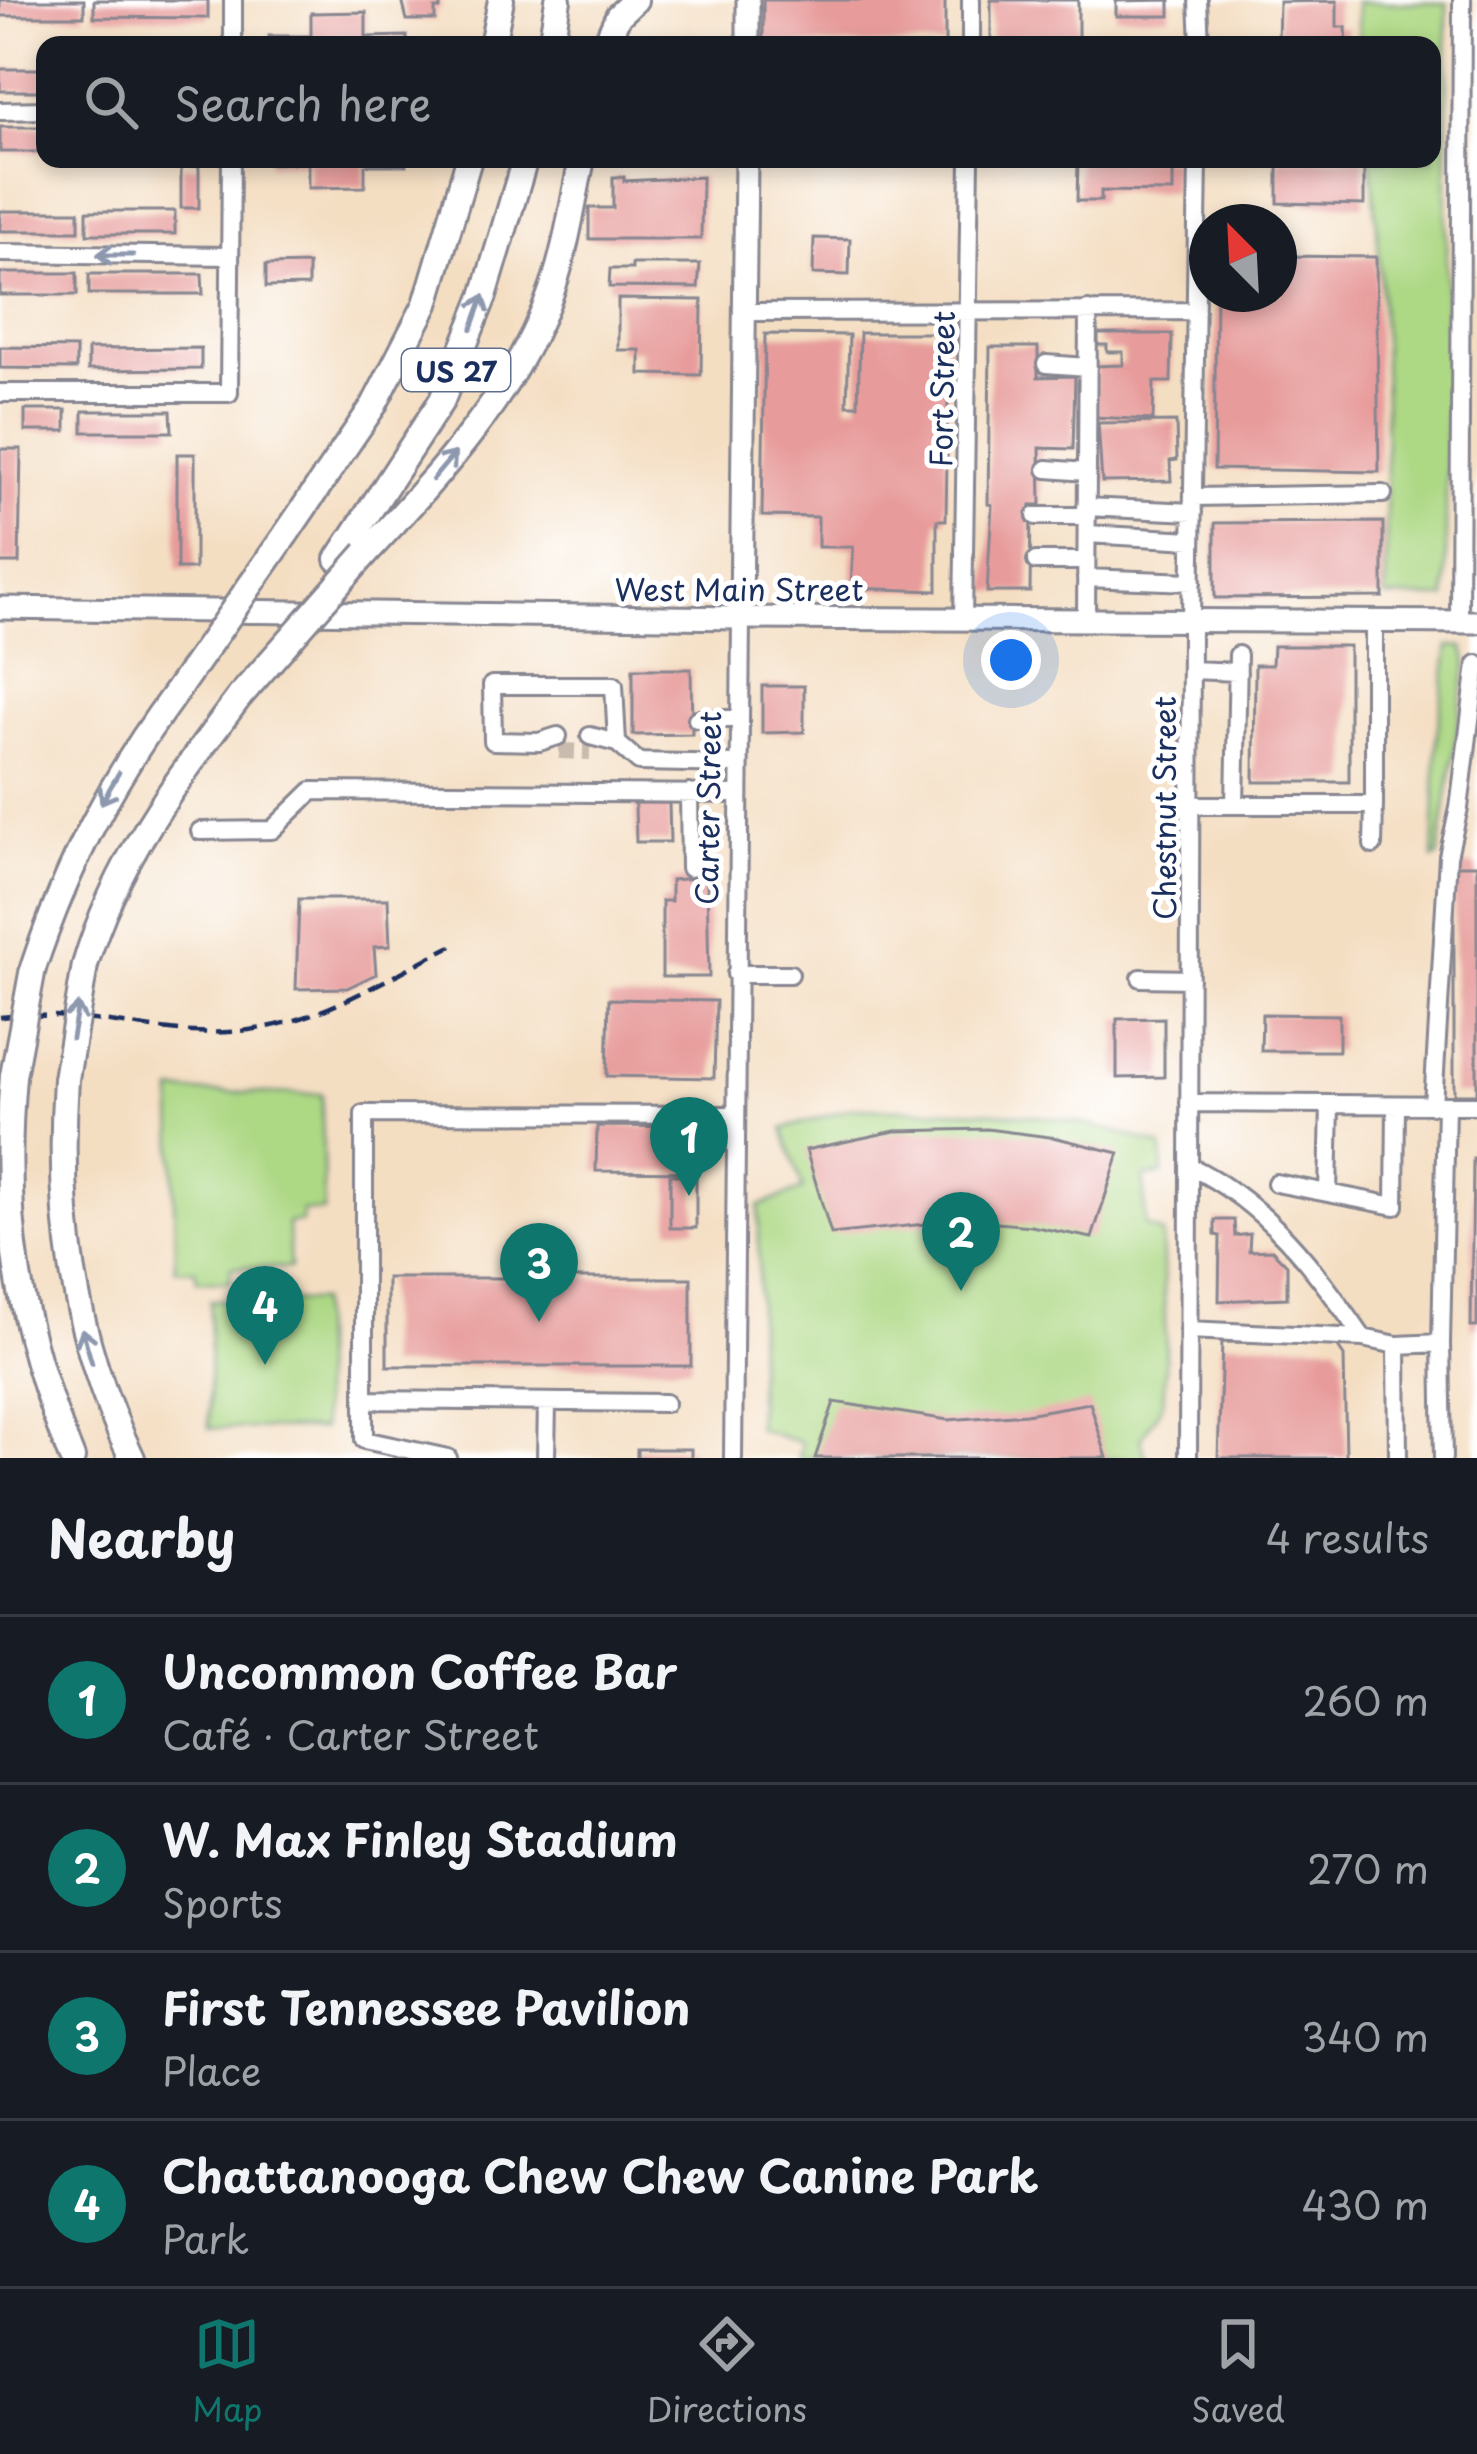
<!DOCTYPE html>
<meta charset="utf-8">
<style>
:root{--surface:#171b24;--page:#242831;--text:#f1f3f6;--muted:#9ea1a6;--line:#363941;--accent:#0f766e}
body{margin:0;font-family:"Playpen Sans",sans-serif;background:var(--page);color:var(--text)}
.compass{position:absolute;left:1189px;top:204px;width:108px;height:108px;border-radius:50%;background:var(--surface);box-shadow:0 6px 18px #0003;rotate:336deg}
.you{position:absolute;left:1011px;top:660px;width:42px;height:42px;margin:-30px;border:9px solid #fff;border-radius:50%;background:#1a73e8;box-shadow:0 0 0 18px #1a73e833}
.badge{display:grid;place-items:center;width:78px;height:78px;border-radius:50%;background:var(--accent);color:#fff;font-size:39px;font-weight:700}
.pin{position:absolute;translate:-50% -99px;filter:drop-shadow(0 3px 6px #0008)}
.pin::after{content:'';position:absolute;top:63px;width:42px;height:36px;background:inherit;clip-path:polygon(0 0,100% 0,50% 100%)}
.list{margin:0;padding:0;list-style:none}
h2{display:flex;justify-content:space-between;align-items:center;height:156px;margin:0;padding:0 48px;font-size:51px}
h2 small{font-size:39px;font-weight:400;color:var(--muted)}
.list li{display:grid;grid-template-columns:78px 1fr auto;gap:36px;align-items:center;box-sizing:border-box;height:168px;padding:0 48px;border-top:3px solid var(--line)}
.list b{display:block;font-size:45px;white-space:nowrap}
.list p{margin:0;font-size:39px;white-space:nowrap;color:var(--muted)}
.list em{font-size:39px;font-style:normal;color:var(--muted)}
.icon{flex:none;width:66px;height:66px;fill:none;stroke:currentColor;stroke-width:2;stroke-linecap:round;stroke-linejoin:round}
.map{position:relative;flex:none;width:1477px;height:1458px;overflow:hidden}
.search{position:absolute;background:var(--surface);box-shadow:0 6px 18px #0003;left:36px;right:36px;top:36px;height:132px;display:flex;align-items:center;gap:30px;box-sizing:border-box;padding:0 42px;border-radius:24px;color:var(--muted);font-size:45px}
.sheet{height:828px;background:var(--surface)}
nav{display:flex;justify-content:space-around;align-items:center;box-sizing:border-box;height:168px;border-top:3px solid var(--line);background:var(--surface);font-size:33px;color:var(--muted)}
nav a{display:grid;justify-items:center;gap:6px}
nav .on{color:var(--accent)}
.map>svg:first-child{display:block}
.green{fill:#add884;stroke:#648471;stroke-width:3}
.building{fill:#e79c9b}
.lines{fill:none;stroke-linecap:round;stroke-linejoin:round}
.minor-tunnel{stroke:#c9bbae;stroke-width:16;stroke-dasharray:16 8;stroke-linecap:butt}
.minor-casing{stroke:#888690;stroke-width:22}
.major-casing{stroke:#888690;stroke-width:27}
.highway-casing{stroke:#888690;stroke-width:30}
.minor{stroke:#fff;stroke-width:16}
.major{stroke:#fff;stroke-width:21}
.highway{stroke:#fff;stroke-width:24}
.rail{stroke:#1b2f5e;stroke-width:4.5;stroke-dasharray:18 9;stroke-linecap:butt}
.highway-bridge-casing{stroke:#888690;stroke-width:30;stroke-linecap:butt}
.highway-bridge{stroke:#fff;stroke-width:24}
.oneway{stroke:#8d97ae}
.labels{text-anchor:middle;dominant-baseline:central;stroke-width:10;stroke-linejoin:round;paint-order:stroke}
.shield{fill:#fff;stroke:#5f6d8e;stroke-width:3}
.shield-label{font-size:27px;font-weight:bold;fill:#1b2f5e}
.street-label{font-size:30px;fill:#1b2f5e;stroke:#fff}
</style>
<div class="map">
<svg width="1477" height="1458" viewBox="0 0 1477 1458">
<rect width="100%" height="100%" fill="#fff"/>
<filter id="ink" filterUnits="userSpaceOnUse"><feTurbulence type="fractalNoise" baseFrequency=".00833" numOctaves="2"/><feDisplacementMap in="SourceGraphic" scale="24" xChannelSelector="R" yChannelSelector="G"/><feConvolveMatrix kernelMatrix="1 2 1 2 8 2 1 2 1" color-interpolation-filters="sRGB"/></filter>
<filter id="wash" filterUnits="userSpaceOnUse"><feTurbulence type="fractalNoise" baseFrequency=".004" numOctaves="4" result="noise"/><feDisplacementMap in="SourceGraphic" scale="48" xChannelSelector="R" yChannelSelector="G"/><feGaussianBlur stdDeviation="2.7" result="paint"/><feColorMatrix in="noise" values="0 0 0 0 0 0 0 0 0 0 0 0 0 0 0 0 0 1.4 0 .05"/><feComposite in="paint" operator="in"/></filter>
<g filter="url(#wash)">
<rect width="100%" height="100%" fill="#f4dec2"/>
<!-- green -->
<path class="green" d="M 1356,2 L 1447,3 L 1446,598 L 1386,597 C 1387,451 1386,304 1371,159 L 1432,159 L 1432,45 L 1360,45 Z
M 1449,646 L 1464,647 L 1467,663 L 1438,857 L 1433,859 L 1437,734 Z
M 173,1092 L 322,1094 L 324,1211 L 302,1211 L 302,1222 L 288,1223 L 290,1268 L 231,1267 L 230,1282 L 197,1281 L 195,1270 L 175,1269 Z
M 852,1108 C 967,1111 1052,1106 1162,1147 L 1163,1174 L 1144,1177 L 1145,1226 L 1162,1233 L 1166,1350 L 1163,1403 L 1141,1439 L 1146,1458 L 798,1458 L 802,1443 L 757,1429 L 759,1206 L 803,1189 L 783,1129 Z
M 210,1300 L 319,1301 L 322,1429 L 209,1428 Z"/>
<g id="blocks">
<!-- building -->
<path class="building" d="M 0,0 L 84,0 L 84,16 L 0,16 Z
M 94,0 L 208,0 L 208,18 L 94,17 Z
M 402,0 L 440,0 L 440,9 L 435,9 L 435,20 L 407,20 Z
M 763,0 L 945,0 L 945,45 L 763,45 Z
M 991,0 L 1078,0 L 1078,45 L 991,45 Z
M 1170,0 L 1170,16 L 1116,16 L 1116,1 Z
M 1337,1 L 1337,27 L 1346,27 L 1347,45 L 1278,45 L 1279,2 Z
M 366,12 L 366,37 L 407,36 L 407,45 L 269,45 L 269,36 L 311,36 L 311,13 Z
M 0,69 L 45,69 L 45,91 L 0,91 Z
M 0,127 L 45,127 L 45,152 L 0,152 Z
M 268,159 L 406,159 L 406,165 L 365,165 L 365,187 L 308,188 L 308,163 L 268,164 Z
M 1078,159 L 1173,159 L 1173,192 L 1101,191 L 1101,201 L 1077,201 Z
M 1278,159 L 1364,159 L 1364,205 L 1278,203 Z
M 199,166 L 199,208 L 181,208 L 181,167 Z
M 613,177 L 624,177 L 624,181 L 702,177 L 701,239 L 589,239 L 589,208 L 613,208 Z
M 0,211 L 79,211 L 79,231 L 0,231 Z
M 87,211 L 175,211 L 175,234 L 87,234 Z
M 814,238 L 850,239 L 849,275 L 813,274 Z
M 1279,256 L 1376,257 L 1379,472 L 1214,469 L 1216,294 L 1279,294 Z
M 308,264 L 308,286 L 266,287 L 266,265 Z
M 632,264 L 700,264 L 698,288 L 609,287 L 610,269 L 632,269 Z
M 0,273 L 77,273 L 77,295 L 0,295 Z
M 89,274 L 202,274 L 203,294 L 89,294 Z
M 618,299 L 702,300 L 701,375 L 640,374 L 640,350 L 618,350 Z
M 860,333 L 949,333 L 946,520 L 937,520 L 937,591 L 851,588 L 853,547 L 818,547 L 818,517 L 762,516 L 765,334 L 849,335 L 847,405 L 858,405 Z
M 1098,334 L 1172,334 L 1171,382 L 1154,382 L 1153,420 L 1094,417 L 1095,366 L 1123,365 L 1123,352 L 1107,352 L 1107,345 L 1098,345 Z
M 0,347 L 76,348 L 76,369 L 0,368 Z
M 990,347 L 1038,347 L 1038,377 L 1075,376 L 1073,449 L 1040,448 L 1041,505 L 1031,505 L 1030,592 L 987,592 L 992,505 L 988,504 Z
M 201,348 L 201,369 L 88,370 L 88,349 Z
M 25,410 L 66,410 L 66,431 L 25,431 Z
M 83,411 L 171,411 L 172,432 L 83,432 Z
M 1176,422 L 1177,460 L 1170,461 L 1171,481 L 1102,482 L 1098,423 Z
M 0,449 L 21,449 L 19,563 L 0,563 Z
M 177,454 L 195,454 L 195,569 L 177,569 Z
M 1383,522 L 1383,597 L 1215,598 L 1215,523 Z
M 1273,646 L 1349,646 L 1349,782 L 1254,782 L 1255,665 L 1272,665 Z
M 633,669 L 691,669 L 692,734 L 633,735 Z
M 762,686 L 804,686 L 804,732 L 762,733 Z
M 635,803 L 669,803 L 670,842 L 636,842 Z
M 1454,865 L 1477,865 L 1477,1094 L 1454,1094 Z
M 698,878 L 707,880 L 709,977 L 662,977 L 662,901 L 671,901 L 671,880 Z
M 299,899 L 388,899 L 390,946 L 374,947 L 376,974 L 347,988 L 296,989 Z
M 609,999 L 716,1001 L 714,1078 L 607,1076 Z
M 1262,1014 L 1339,1015 L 1339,1051 L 1261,1051 Z
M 1164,1018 L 1164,1077 L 1117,1078 L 1117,1019 Z
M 597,1126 L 698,1127 L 697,1172 L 596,1171 Z
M 987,1129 L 1057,1138 L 1119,1153 L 1092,1238 L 1031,1226 L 963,1220 L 831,1234 L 806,1150 L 895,1131 Z
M 1473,1159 L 1477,1159 L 1477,1327 L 1471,1327 Z
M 670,1175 L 696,1175 L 696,1228 L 670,1228 Z
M 1215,1220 L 1234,1220 L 1235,1236 L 1250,1234 L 1249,1251 L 1272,1250 L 1287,1265 L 1287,1298 L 1219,1301 L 1220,1236 L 1215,1235 Z
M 387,1278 L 691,1278 L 691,1366 L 387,1366 Z
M 1222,1342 L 1336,1344 L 1344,1356 L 1346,1458 L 1218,1458 Z
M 834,1402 L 948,1420 L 1026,1414 L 1090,1403 L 1107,1458 L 815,1458 Z
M 637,1449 L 691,1449 L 691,1458 L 637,1458 Z"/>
</g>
</g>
<g filter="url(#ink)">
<use href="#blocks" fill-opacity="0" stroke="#888690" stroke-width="3"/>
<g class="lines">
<!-- minor-tunnel -->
<path class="minor-tunnel" d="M 559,751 L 590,752"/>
<defs>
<path id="minor" d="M 1198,0 L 1200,45
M 233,45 L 233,0
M 971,45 L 971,0
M 0,111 L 45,110
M 0,253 L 230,256
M 743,312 L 1196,311
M 1046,364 L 1088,367
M 0,393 L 229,393 L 231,159
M 1047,469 L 1087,472
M 1193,497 L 1383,494
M 1086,507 L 1193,512
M 1036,516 L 1087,516
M 1087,534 L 1192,540
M 1036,561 L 1086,561
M 1086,578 L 1192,582
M 963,619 L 970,159
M 1086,620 L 1088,310
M 1459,621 L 1462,0
M 1238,655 L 1235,805 L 1374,805 L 1374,621
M 1191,670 L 1238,672
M 697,719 L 738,719
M 558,736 L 539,742 L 493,741 L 492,685 L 614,685 L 617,743 L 639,762 L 737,764
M 590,736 L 617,743
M 689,793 L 690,868
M 1190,805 L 1235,805
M 200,831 L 272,830 L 312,791 L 737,794
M 1373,845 L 1374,805
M 736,974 L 790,974
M 1141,978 L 1190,979
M 1189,1103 L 1477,1105
M 1433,1105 L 1448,856 L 1459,808 L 1477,664
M 1189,1166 C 1265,1202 1316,1269 1363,1338 L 1397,1345
M 1276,1183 L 1395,1206 L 1396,1105
M 1328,1193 L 1330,1104
M 1188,1330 L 1363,1338
M 1441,1343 L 1446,1105
M 364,1400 L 665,1403
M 448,1458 L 364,1440 L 364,1114 L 735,1115
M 546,1458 L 547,1402
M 733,1458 L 741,618
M 1188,1458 L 1191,620 L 1198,159
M 1398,1458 L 1397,1345 L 1441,1343 L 1443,1458"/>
<path id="major" d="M 748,45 L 748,0
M 0,608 L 741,618 L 1477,622
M 741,618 L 746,159"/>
<path id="highway" d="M 492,45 L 501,0
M 551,45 L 558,0
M 605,45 L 618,16 L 635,0
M 286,534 L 374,405 L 426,304 L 469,159
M 366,553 C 439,475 518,390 553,287 C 567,245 573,202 582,159
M 338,559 L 442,400 L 484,296 L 525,159
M 85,965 C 115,862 177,780 240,696
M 33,968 C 68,864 111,780 176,692
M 13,1076 C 1,1220 17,1325 72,1458
M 66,1079 C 57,1213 72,1336 132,1458"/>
</defs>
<!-- minor casing -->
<use href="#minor" class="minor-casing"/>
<!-- major casing -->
<use href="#major" class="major-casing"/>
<!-- highway casing -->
<use href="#highway" class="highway-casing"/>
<!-- minor -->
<use href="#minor" class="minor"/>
<!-- major -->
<use href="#major" class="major"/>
<!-- highway -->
<use href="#highway" class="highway"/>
<!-- rail -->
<path class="rail" d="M 0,1017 C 65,1010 129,1028 193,1032 C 300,1038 362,990 452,946"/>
<defs>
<path id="highway-bridge" d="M 176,692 L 286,534
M 240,696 L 366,553
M 13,1076 L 33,968
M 66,1079 L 85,965"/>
</defs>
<!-- highway-bridge casing -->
<use href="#highway-bridge" class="highway-bridge-casing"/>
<!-- highway-bridge -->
<use href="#highway-bridge" class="highway-bridge"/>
</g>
<!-- one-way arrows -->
<defs><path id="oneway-shaft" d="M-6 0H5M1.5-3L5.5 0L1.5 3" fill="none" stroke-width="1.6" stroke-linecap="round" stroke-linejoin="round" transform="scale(3)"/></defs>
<g class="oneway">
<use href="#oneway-shaft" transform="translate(115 255) rotate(-180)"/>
<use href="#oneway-shaft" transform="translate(478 312) rotate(-70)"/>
<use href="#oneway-shaft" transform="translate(444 466) rotate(-50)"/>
<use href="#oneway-shaft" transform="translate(110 788) rotate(120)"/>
<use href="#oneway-shaft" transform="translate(75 1021) rotate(-80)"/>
<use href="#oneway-shaft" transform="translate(87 1346) rotate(-106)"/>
</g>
</g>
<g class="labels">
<!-- shield labels -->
<rect class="shield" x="402" y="349" width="108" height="42" rx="9"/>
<g class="shield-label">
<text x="456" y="370">US 27</text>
</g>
<!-- street labels -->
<g class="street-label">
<text transform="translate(941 389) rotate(-89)">Fort Street</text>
<text x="739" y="588">West Main Street</text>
<text transform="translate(707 808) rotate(-89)">Carter Street</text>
<text transform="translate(1163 808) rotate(-90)">Chestnut Street</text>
</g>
</g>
</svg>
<svg class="compass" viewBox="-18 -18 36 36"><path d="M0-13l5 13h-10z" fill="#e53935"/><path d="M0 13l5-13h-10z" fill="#9ea1a6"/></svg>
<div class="you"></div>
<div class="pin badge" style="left:689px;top:1196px">1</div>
<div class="pin badge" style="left:961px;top:1291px">2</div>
<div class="pin badge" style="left:539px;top:1322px">3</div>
<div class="pin badge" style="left:265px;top:1365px">4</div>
<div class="search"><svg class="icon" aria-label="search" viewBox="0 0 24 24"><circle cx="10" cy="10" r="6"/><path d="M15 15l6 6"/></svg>Search here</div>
</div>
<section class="sheet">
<h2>Nearby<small>4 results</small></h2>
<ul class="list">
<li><span class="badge">1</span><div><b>Uncommon Coffee Bar</b><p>Café · Carter Street</p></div><em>260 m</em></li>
<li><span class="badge">2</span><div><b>W. Max Finley Stadium</b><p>Sports</p></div><em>270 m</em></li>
<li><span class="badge">3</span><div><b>First Tennessee Pavilion</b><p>Place</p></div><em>340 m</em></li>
<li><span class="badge">4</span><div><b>Chattanooga Chew Chew Canine Park</b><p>Park</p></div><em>430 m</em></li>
</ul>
</section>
<nav>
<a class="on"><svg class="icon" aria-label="map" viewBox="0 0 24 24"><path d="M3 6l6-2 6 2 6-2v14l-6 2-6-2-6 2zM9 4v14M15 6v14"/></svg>Map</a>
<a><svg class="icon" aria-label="directions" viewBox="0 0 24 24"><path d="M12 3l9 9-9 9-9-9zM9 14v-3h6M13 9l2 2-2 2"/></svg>Directions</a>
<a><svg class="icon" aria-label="saved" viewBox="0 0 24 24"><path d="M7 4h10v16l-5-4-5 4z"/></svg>Saved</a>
</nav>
